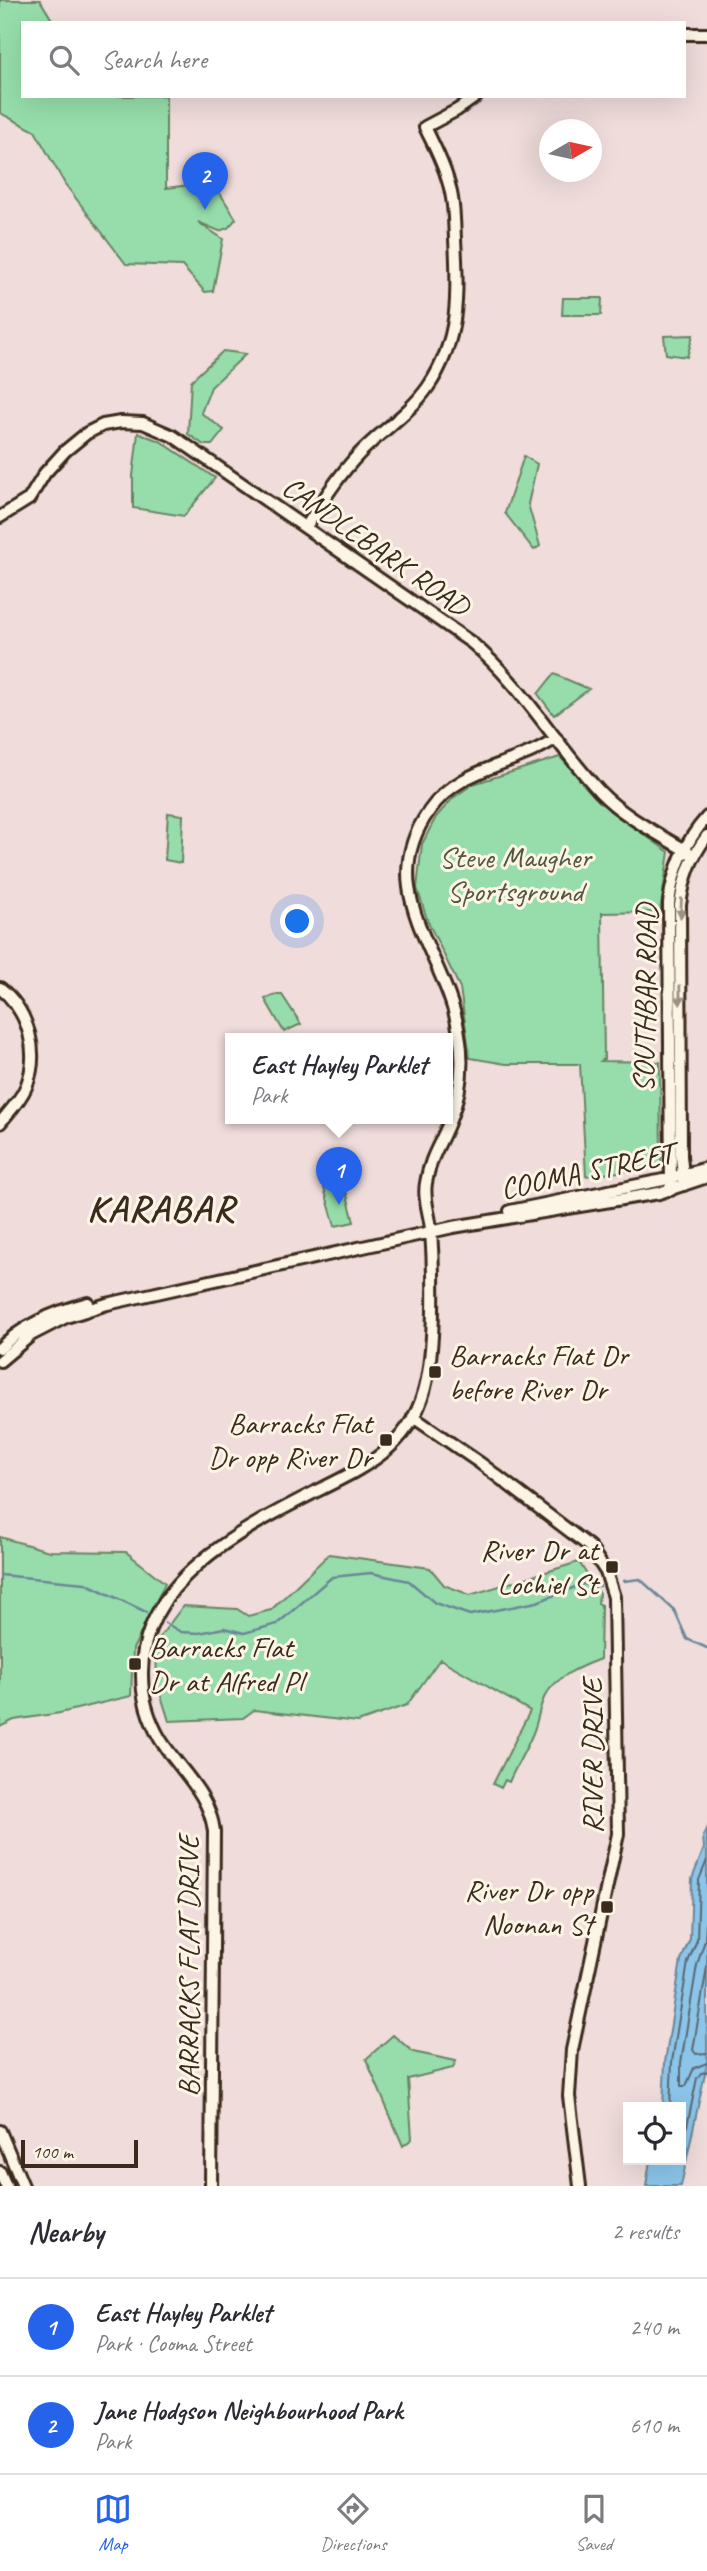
<!DOCTYPE html>
<meta charset="utf-8">
<style>
:root{--surface:#fff;--page:#f2f2f3;--text:#2b2b33;--muted:#7c7c81;--line:#e1e1e2;--accent:#2563eb}
body{margin:0;font-family:Caveat,sans-serif;background:var(--page);color:var(--text)}
.controls{position:absolute;right:21px;bottom:21px;display:grid;overflow:hidden;border-radius:0px;box-shadow:0 7px 28px #0002}
.controls button{width:63px;height:63px;display:grid;place-items:center;padding:0;border:0;border-bottom:2px solid var(--line);background:var(--surface);color:var(--text);font:35px sans-serif}
.compass{position:absolute;left:539px;top:119px;width:63px;height:63px;border-radius:50%;background:var(--surface);box-shadow:0 7px 28px #0002;rotate:81deg}
.scale{position:absolute;left:21px;bottom:18px;width:117px;box-sizing:border-box;padding-left:7px;border:4px solid #3b2a1e;border-top:0;font-size:19px;line-height:24px;white-space:nowrap;color:#3b2a1e;-webkit-text-stroke:5px #fcf5e5;paint-order:stroke}
.you{position:absolute;left:298px;top:922px;width:24px;height:24px;margin:-18px;border:5px solid #fff;border-radius:50%;background:#1a73e8;box-shadow:0 0 0 10px #1a73e833}
.badge{display:grid;place-items:center;width:46px;height:46px;border-radius:50%;background:var(--accent);color:#fff;font-size:23px;font-weight:700}
.pin{position:absolute;translate:-50% -58px;filter:drop-shadow(0 2px 4px #0008)}
.pin::after{content:'';position:absolute;top:37px;width:24px;height:21px;background:inherit;clip-path:polygon(0 0,100% 0,50% 100%)}
.popup{position:absolute;left:225px;top:1033px;width:228px;height:91px;box-sizing:border-box;display:grid;place-content:center;border-radius:0px;background:var(--surface);filter:drop-shadow(0 2px 5px #0005);font-size:23px;white-space:nowrap;color:var(--muted)}
.popup b{font-size:26px;color:var(--text)}
.popup::after{content:'';position:absolute;left:50%;top:100%;margin-left:-14px;border:14px solid transparent;border-top-color:var(--surface)}
.list{margin:0;padding:0;list-style:none}
h2{display:flex;justify-content:space-between;align-items:center;height:91px;margin:0;padding:0 28px;font-size:30px}
h2 small{font-size:23px;font-weight:400;color:var(--muted)}
.list li{display:grid;grid-template-columns:46px 1fr auto;gap:21px;align-items:center;box-sizing:border-box;height:98px;padding:0 28px;border-top:2px solid var(--line)}
.list b{display:block;font-size:26px;white-space:nowrap}
.list p{margin:0;font-size:23px;white-space:nowrap;color:var(--muted)}
.list em{font-size:23px;font-style:normal;color:var(--muted)}
.icon{flex:none;width:38px;height:38px;fill:none;stroke:currentColor;stroke-width:2;stroke-linecap:round;stroke-linejoin:round}
.map{position:relative;flex:none;width:707px;height:2186px;overflow:hidden}
.search{position:absolute;background:var(--surface);box-shadow:0 7px 28px #0002;left:21px;right:21px;top:21px;height:77px;display:flex;align-items:center;gap:18px;box-sizing:border-box;padding:0 24px;border-radius:0px;color:var(--muted);font-size:26px}
.sheet{height:287px;background:var(--surface)}
nav{display:flex;justify-content:space-around;align-items:center;box-sizing:border-box;height:98px;border-top:2px solid var(--line);background:var(--surface);font-size:19px;color:var(--muted)}
nav a{display:grid;justify-items:center;gap:4px}
nav .on{color:var(--accent)}
.map>svg:first-child{display:block}
.green{fill:#96ddab;stroke:#688464;stroke-width:2}
.water{fill:#8bc5ea;stroke:#6b8798;stroke-width:2}
.lines{fill:none;stroke-linecap:round;stroke-linejoin:round}
.shore{stroke:#5b6870;stroke-width:2}
.stream{stroke:#6b8798;stroke-width:2.5}
.secondary-casing{stroke:#3b2a1e;stroke-width:16}
.secondary{stroke:#fcf5e5;stroke-width:10}
.oneway{fill:#9c9082}
.poi-dot{fill:#3b2a1e;stroke:#fcf5e5;stroke-width:2.5}
.labels{text-anchor:middle;dominant-baseline:central;stroke-width:6;stroke-linejoin:round;paint-order:stroke}
.street-label{font-size:30px;fill:#3b2a1e;stroke:#fcf5e5}
.park-label{font-size:30px;fill:#525741;stroke:#fcf5e5}
.poi-label{font-size:30px;fill:#3b2a1e;stroke:#fcf5e5;text-anchor:end}
.district-label{font-size:37px;font-weight:bold;letter-spacing:2px;fill:#3b2a1e;stroke:#fcf5e5}
</style>
<div class="map">
<svg width="707" height="2186" viewBox="0 0 707 2186">
<rect width="100%" height="100%" fill="#efdcdb"/>
<filter id="ink" filterUnits="userSpaceOnUse"><feTurbulence type="fractalNoise" baseFrequency=".0143" numOctaves="2"/><feDisplacementMap in="SourceGraphic" scale="14" xChannelSelector="R" yChannelSelector="G"/><feConvolveMatrix kernelMatrix="1 2 1 2 8 2 1 2 1" color-interpolation-filters="sRGB"/></filter>
<g filter="url(#ink)">
<!-- green -->
<path class="green" d="M 0,0 L 40,0 L 54,23 L 23,23 L 23,96 L 166,96 L 166,188 L 213,182 L 236,219 L 228,228 L 219,231 L 198,222 L 223,239 L 213,291 L 205,292 L 182,266 L 126,264 L 65,184 L 35,131 L 0,113 Z
M 563,298 L 602,298 L 601,315 L 562,315 Z
M 693,335 L 687,357 L 666,354 L 664,336 Z
M 223,351 L 246,354 L 211,387 L 201,413 L 224,430 L 212,445 L 204,445 L 188,434 L 191,381 Z
M 138,433 L 160,441 L 215,478 L 184,516 L 133,508 L 133,476 Z
M 524,456 L 537,464 L 528,504 L 540,546 L 534,550 L 505,513 Z
M 554,674 L 589,689 L 554,715 L 538,694 Z
M 560,757 L 610,811 L 669,852 L 660,912 L 602,913 L 604,1059 L 601,1061 L 660,1062 L 661,1167 L 586,1176 L 580,1064 L 506,1064 L 470,1058 L 460,988 L 428,922 L 417,888 L 422,844 L 436,817 L 453,798 L 473,784 Z
M 168,813 L 183,815 L 181,863 L 165,860 Z
M 275,995 L 282,995 L 301,1024 L 284,1032 L 265,999 Z
M 343,1180 L 354,1222 L 335,1226 L 324,1188 Z
M 0,1537 L 49,1551 L 126,1552 L 165,1583 L 133,1649 L 131,1696 L 60,1713 L 14,1720 L 0,1727 Z
M 329,1554 L 430,1568 L 444,1585 L 470,1595 L 579,1562 L 599,1594 L 598,1603 L 601,1605 L 600,1659 C 579,1667 557,1676 545,1696 C 539,1707 538,1721 533,1733 C 526,1750 516,1766 509,1782 L 505,1780 L 501,1788 L 493,1784 L 530,1711 L 440,1659 L 407,1705 L 358,1722 L 254,1710 L 243,1718 L 169,1721 L 157,1683 L 156,1642 L 183,1606 L 237,1609 L 248,1616 L 271,1610 Z
M 393,2035 L 413,2052 L 456,2061 L 453,2068 L 408,2079 L 412,2139 L 403,2146 L 366,2059 Z"/>
<!-- water -->
<path class="water" d="M 707,1829 L 707,2064 L 681,2186 L 646,2186 L 650,2160 L 681,2160 L 681,2107 L 663,2107 L 665,2062 L 681,1960 L 690,1939 L 692,1879 L 704,1848 L 703,1836 Z"/>
<g class="lines">
<!-- shore -->
<path class="shore" d="M 707,1906 L 705,1940 L 697,1965 L 681,2063 L 681,2086 L 686,2086 L 694,2068 L 707,2063
M 707,1967 L 693,2050 L 696,2054 L 707,2053
M 670,2107 L 672,2062 L 688,1962 L 697,1940 L 699,1880 L 707,1860
M 681,2155 L 697,2078 L 701,2073 L 707,2072"/>
<!-- stream -->
<path class="stream" d="M 0,1575 L 85,1583 L 146,1612
M 624,1581 L 640,1579 L 674,1610 L 687,1639 L 707,1648
M 165,1623 L 181,1632 L 199,1633 L 224,1628 L 244,1633 L 277,1624 L 332,1577 L 371,1573 L 409,1581 L 435,1603 L 470,1615 L 537,1602 L 583,1584 L 600,1586"/>
<defs>
<path id="secondary" d="M 684,34 L 707,34
M 0,517 L 29,499 L 45,473 L 65,451 L 87,433 L 103,425 L 121,422 L 143,423 L 173,436 L 472,643 C 523,686 555,744 600,792 C 625,818 663,836 693,855
M 306,527 C 322,502 338,476 359,454 C 381,431 409,414 428,387 C 460,340 458,293 455,239 C 454,219 454,199 448,181 C 443,162 433,144 425,127 L 457,110 L 477,96
M 0,988 C 29,1011 40,1053 26,1087 C 20,1101 9,1112 0,1123
M 684,1185 L 681,1156 L 680,905 C 684,877 690,859 707,836
M 671,1190 L 669,903 C 673,870 684,843 707,817
M 510,1211 L 663,1180 L 707,1168
M 0,1348 C 23,1325 57,1311 88,1303
M 0,1361 L 31,1335 L 66,1317 L 107,1304 L 453,1227 L 659,1193 L 707,1177
M 413,1417 L 480,1463 L 589,1546 L 606,1572 L 614,1597 L 618,1834 L 572,2050 L 569,2096 L 580,2186
M 0,2131 L 23,2186
M 0,2172 L 6,2186
M 211,2186 L 214,1831 C 209,1792 180,1771 160,1739 C 149,1720 142,1697 142,1675 C 140,1581 241,1530 313,1493 C 367,1466 414,1446 427,1379 C 435,1337 434,1272 431,1230 C 430,1214 423,1199 426,1183 C 430,1156 441,1144 450,1120 C 461,1093 464,1063 459,1034 C 448,955 372,892 429,811 C 460,766 514,767 556,738"/>
</defs>
<!-- secondary casing -->
<use href="#secondary" class="secondary-casing"/>
<!-- secondary -->
<use href="#secondary" class="secondary"/>
</g>
<!-- one-way arrows -->
<defs><path id="oneway-solid" d="M-6-.8H1V-3.2L6.5 0L1 3.2V.8H-6Z" transform="scale(1.75)"/></defs>
<g class="oneway">
<use href="#oneway-solid" transform="translate(681 908) rotate(93)"/>
<use href="#oneway-solid" transform="translate(680 995) rotate(89)"/>
</g>
</g>
<!-- markers -->
<g class="poi-dot">
<rect x="428" y="1365" width="14" height="14" rx="3.5"/>
<rect x="379" y="1433" width="14" height="14" rx="3.5"/>
<rect x="605" y="1560" width="14" height="14" rx="3.5"/>
<rect x="128" y="1657" width="14" height="14" rx="3.5"/>
<rect x="600" y="1900" width="14" height="14" rx="3.5"/>
</g>
<g class="labels">
<!-- street labels -->
<g class="street-label">
<text transform="translate(376 546) rotate(35)">CANDLEBARK ROAD</text>
<text transform="translate(645 998) rotate(-89)">SOUTHBAR ROAD</text>
<text transform="translate(587 1171) rotate(-12)">COOMA STREET</text>
<text transform="translate(592 1756) rotate(-90)">RIVER DRIVE</text>
<text transform="translate(188 1966) rotate(-90)">BARRACKS FLAT DRIVE</text>
</g>
<!-- park labels -->
<g class="park-label">
<text x="515" y="857">Steve Maugher<tspan x="515" dy="34">Sportsground</tspan></text>
</g>
<!-- poi labels -->
<g class="poi-label">
<text x="449" y="1355" text-anchor="start">Barracks Flat Dr<tspan x="449" dy="34">before River Dr</tspan></text>
<text x="372" y="1423">Barracks Flat<tspan x="372" dy="34">Dr opp River Dr</tspan></text>
<text x="598" y="1550">River Dr at<tspan x="598" dy="34">Lochiel St</tspan></text>
<text x="149" y="1647" text-anchor="start">Barracks Flat<tspan x="149" dy="34">Dr at Alfred Pl</tspan></text>
<text x="593" y="1890">River Dr opp<tspan x="593" dy="34">Noonan St</tspan></text>
</g>
<!-- district labels -->
<g class="district-label">
<text x="161" y="1208">KARABAR</text>
</g>
</g>
</svg>
<div class="controls">
<button><svg class="icon" aria-label="locate" viewBox="0 0 24 24"><circle cx="12" cy="12" r="6"/><path d="M12 2v4M12 18v4M2 12h4M18 12h4"/></svg></button>
</div>
<svg class="compass" viewBox="-18 -18 36 36"><path d="M0-13l5 13h-10z" fill="#e53935"/><path d="M0 13l5-13h-10z" fill="#7c7c81"/></svg>
<div class="scale">100 m</div>
<div class="you"></div>
<div class="pin badge" style="left:339px;top:1205px">1</div>
<div class="popup"><b>East Hayley Parklet</b>Park</div>
<div class="pin badge" style="left:205px;top:210px">2</div>
<div class="search"><svg class="icon" aria-label="search" viewBox="0 0 24 24"><circle cx="10" cy="10" r="6"/><path d="M15 15l6 6"/></svg>Search here</div>
</div>
<section class="sheet">
<h2>Nearby<small>2 results</small></h2>
<ul class="list">
<li><span class="badge">1</span><div><b>East Hayley Parklet</b><p>Park · Cooma Street</p></div><em>240 m</em></li>
<li><span class="badge">2</span><div><b>Jane Hodgson Neighbourhood Park</b><p>Park</p></div><em>610 m</em></li>
</ul>
</section>
<nav>
<a class="on"><svg class="icon" aria-label="map" viewBox="0 0 24 24"><path d="M3 6l6-2 6 2 6-2v14l-6 2-6-2-6 2zM9 4v14M15 6v14"/></svg>Map</a>
<a><svg class="icon" aria-label="directions" viewBox="0 0 24 24"><path d="M12 3l9 9-9 9-9-9zM9 14v-3h6M13 9l2 2-2 2"/></svg>Directions</a>
<a><svg class="icon" aria-label="saved" viewBox="0 0 24 24"><path d="M7 4h10v16l-5-4-5 4z"/></svg>Saved</a>
</nav>
